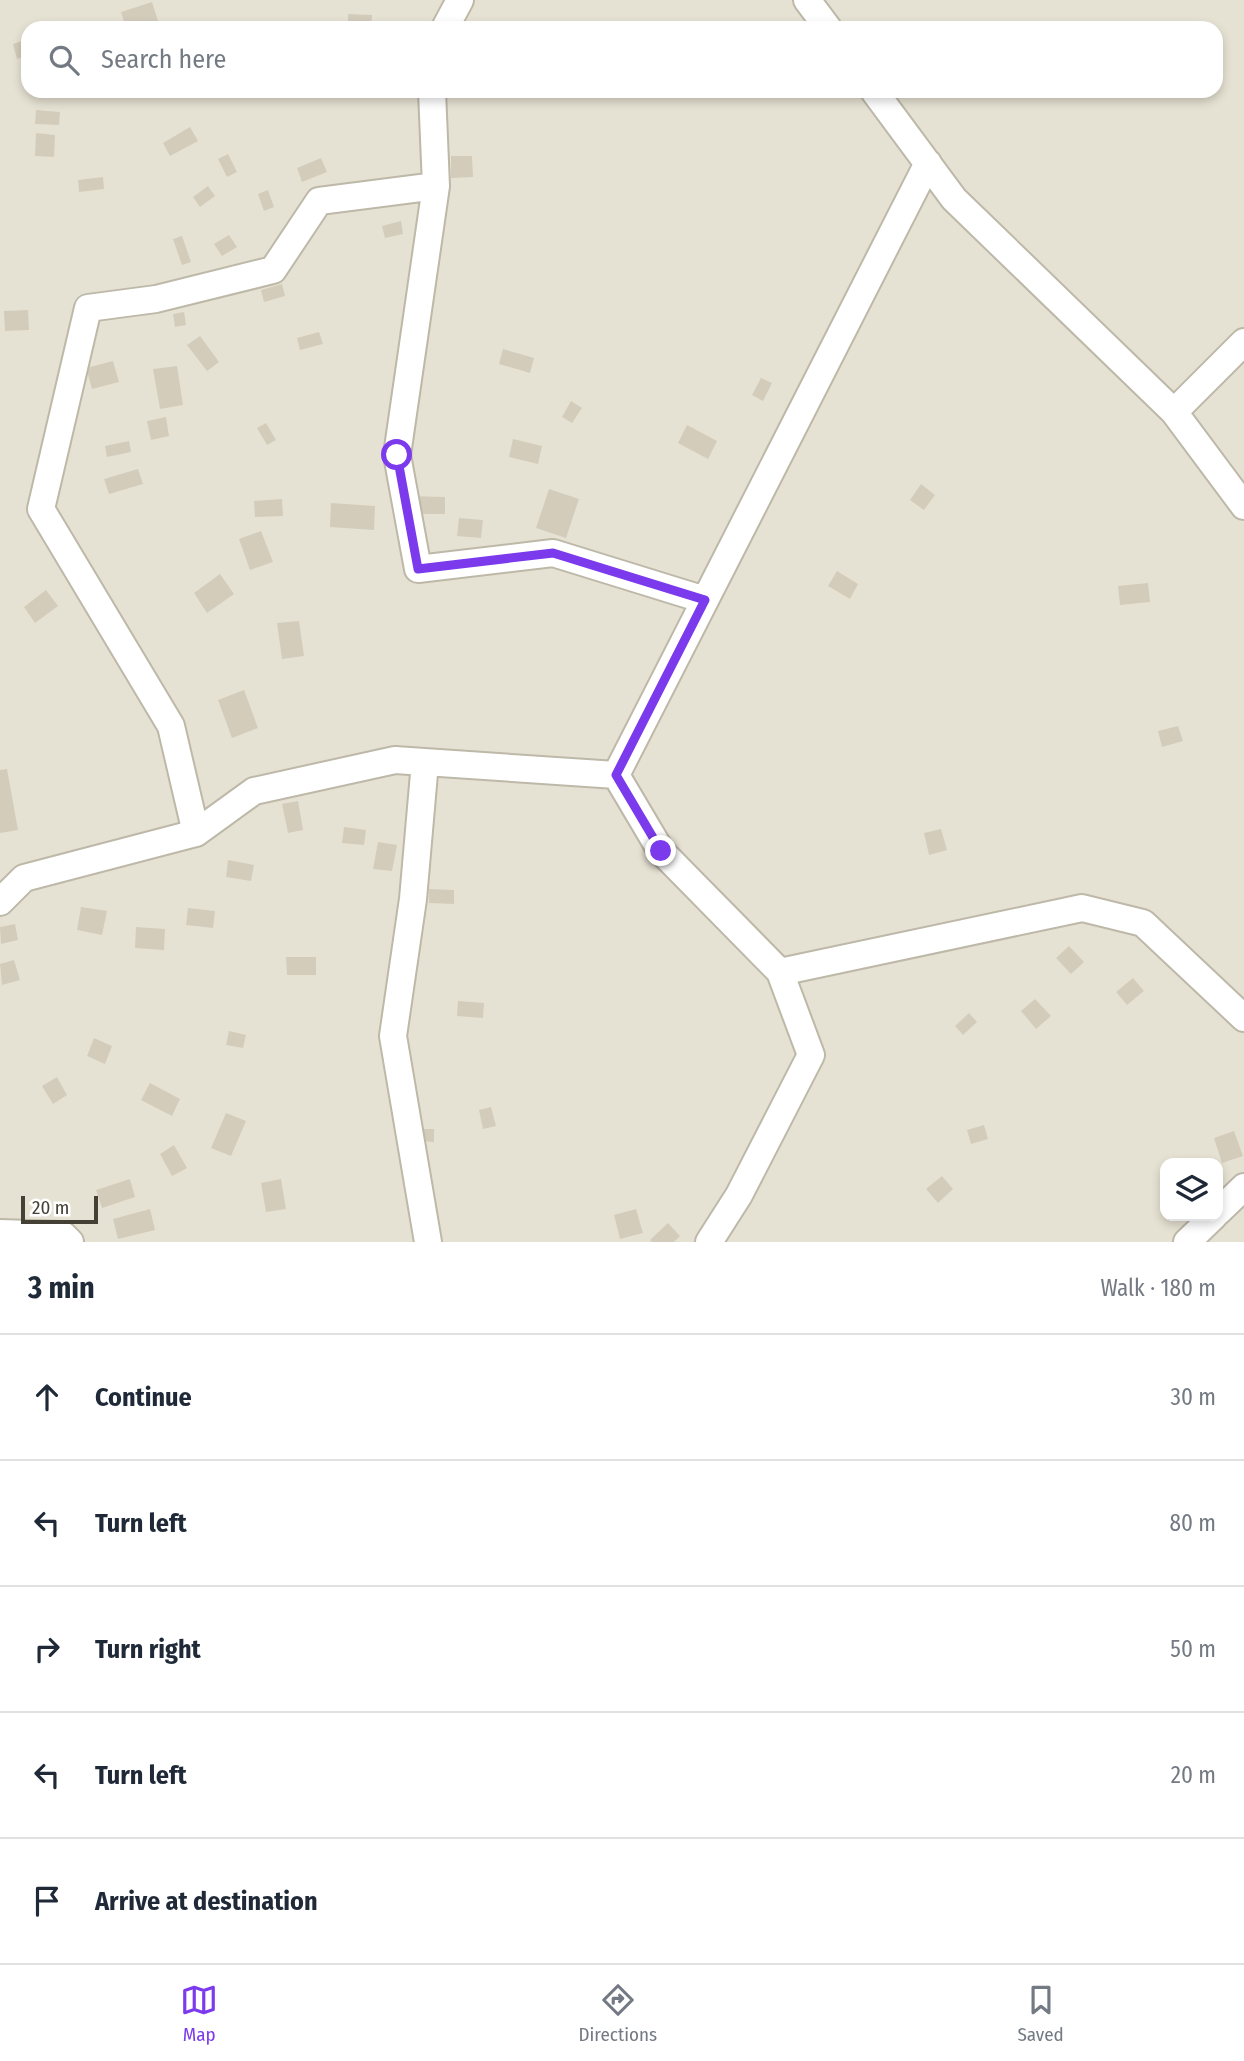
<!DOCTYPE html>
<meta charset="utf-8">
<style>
:root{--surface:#fff;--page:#f6f6f7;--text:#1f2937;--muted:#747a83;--line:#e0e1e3;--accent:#7c3aed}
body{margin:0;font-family:"Fira Sans Condensed",sans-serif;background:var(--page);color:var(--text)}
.controls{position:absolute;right:21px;bottom:21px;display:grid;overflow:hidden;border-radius:14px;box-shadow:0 4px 10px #0003}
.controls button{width:63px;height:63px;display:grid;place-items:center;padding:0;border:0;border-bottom:2px solid var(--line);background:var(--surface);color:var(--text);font:35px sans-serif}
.scale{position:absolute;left:21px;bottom:18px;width:77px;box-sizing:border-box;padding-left:7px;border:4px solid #444035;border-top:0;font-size:19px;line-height:24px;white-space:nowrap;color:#444035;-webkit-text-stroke:5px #fff;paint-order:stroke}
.stop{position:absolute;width:21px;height:21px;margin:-16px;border:5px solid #7c3aed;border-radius:50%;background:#fff}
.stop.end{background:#7c3aed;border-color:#fff;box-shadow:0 2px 7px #0008}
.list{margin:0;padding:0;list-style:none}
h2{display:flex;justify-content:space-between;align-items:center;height:91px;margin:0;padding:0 28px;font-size:30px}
h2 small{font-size:23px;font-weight:400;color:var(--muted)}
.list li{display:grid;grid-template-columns:46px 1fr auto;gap:21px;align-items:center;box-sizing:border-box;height:126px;padding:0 28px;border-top:2px solid var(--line)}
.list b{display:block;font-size:26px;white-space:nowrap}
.list em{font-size:23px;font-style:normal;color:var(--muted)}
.icon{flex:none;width:38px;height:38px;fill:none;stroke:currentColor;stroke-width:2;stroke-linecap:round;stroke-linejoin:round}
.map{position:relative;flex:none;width:1244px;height:1242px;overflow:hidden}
.search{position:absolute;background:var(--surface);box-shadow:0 4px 10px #0003;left:21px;right:21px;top:21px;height:77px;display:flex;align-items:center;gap:18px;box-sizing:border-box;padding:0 24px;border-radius:21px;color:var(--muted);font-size:26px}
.sheet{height:721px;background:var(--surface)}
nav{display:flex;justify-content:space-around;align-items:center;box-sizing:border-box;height:98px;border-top:2px solid var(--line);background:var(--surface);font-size:19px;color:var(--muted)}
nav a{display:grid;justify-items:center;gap:4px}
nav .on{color:var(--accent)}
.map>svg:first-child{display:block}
.residential{fill:#e6e2d3;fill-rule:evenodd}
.building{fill:#d3ccbb}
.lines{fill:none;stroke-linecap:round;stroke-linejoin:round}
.street-casing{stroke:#bdb8a8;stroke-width:30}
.street{stroke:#fff;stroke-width:26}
.route{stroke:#7c3aed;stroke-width:9}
</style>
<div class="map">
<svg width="1244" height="1242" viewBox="0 0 1244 1242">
<rect width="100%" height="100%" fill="#f2efe5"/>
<!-- residential -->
<path class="residential" d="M 0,0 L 1244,0 L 1244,1242 L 0,1242 ZM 28,28 L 1216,28 L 1216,91 L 28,91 ZM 1165,1163 L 1218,1163 L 1218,1216 L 1165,1216 Z"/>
<!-- building -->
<path class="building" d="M 152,2 L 158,21 L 137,28 L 126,28 L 121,12 Z
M 348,14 L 372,15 L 371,28 L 348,28 Z
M 28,39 L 28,55 L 17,59 L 13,44 Z
M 36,110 L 60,112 L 59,125 L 35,124 Z
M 190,127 L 198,141 L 170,156 L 163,143 Z
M 36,133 L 55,135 L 54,157 L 35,156 Z
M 228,154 L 237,172 L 227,177 L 218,159 Z
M 451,156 L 472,156 L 473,177 L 451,178 Z
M 321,158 L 327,172 L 302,182 L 297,168 Z
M 103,177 L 104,189 L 79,192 L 78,180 Z
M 208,186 L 215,196 L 200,207 L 193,197 Z
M 268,190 L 274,207 L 264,211 L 258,194 Z
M 401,221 L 403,234 L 385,238 L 382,226 Z
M 229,235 L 237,247 L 222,256 L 214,244 Z
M 182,236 L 191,262 L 182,265 L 173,239 Z
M 282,284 L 285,296 L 264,302 L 261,290 Z
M 28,310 L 29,330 L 5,331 L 4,311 Z
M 184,312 L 186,325 L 175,327 L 173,314 Z
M 319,332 L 323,344 L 300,350 L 297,338 Z
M 200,336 L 219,362 L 207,371 L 187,345 Z
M 503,349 L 534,358 L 530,373 L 499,364 Z
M 113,361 L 119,382 L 92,389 L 86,368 Z
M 177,366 L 183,405 L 160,409 L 153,369 Z
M 761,378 L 772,383 L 763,401 L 752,395 Z
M 571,401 L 582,408 L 572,423 L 562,417 Z
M 166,417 L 169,436 L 151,440 L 147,421 Z
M 266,423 L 276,440 L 267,445 L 257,428 Z
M 687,425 L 717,441 L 708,459 L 678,443 Z
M 513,439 L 542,446 L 538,464 L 509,457 Z
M 129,441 L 131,452 L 107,457 L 105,446 Z
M 138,469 L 143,484 L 109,494 L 104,479 Z
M 921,484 L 935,495 L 924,510 L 910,500 Z
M 549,489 L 579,499 L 566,538 L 536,528 Z
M 410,496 L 445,497 L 445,514 L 410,514 Z
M 282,499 L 283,516 L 255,517 L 254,501 Z
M 331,503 L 375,506 L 374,530 L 330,527 Z
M 459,518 L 483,520 L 481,538 L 457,536 Z
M 261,531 L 273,562 L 250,570 L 239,539 Z
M 837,571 L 858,584 L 850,599 L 828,586 Z
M 220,574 L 234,594 L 207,613 L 194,593 Z
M 1148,583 L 1150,602 L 1120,605 L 1118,586 Z
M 46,590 L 58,606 L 35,623 L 24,607 Z
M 299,621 L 304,656 L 282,659 L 277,623 Z
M 244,690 L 258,728 L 232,738 L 218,700 Z
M 1178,726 L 1183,741 L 1162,747 L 1158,731 Z
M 7,769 L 18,830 L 0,833 L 0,770 Z
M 298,801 L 303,830 L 288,833 L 282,804 Z
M 344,827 L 366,830 L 364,845 L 342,843 Z
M 941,829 L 947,850 L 929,855 L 924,833 Z
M 378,842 L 397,845 L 392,871 L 373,869 Z
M 228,860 L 254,865 L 251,881 L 226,877 Z
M 429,889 L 454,890 L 454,904 L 429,903 Z
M 81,907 L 107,911 L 102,935 L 77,930 Z
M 188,908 L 215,911 L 213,928 L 186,925 Z
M 15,924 L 18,940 L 1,944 L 0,927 Z
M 136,927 L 165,929 L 164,950 L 135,948 Z
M 1069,946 L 1084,962 L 1071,974 L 1056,958 Z
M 286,957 L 316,957 L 316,975 L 287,975 Z
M 14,960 L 20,980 L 2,985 L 0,964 Z
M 1133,978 L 1144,991 L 1127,1005 L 1116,992 Z
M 1035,999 L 1051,1016 L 1036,1029 L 1021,1011 Z
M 458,1001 L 484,1003 L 483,1018 L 457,1016 Z
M 969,1013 L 977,1022 L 963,1035 L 955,1026 Z
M 229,1031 L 246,1035 L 243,1048 L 226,1045 Z
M 94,1038 L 112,1046 L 105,1064 L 87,1056 Z
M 57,1077 L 67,1095 L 53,1104 L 42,1086 Z
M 150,1083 L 180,1099 L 172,1116 L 141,1100 Z
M 491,1107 L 496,1126 L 483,1129 L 479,1110 Z
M 226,1113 L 246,1121 L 231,1156 L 211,1148 Z
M 984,1125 L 988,1139 L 971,1144 L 967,1130 Z
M 421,1129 L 434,1129 L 434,1142 L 421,1141 Z
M 1234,1131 L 1243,1156 L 1222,1163 L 1214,1138 Z
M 174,1145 L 187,1168 L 172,1176 L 160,1154 Z
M 942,1176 L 953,1189 L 938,1203 L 926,1189 Z
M 130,1179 L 135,1197 L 102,1208 L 96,1190 Z
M 281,1179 L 286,1209 L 266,1212 L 261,1183 Z
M 150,1209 L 155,1230 L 118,1239 L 113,1219 Z
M 636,1209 L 643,1233 L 620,1239 L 614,1215 Z
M 668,1223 L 680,1236 L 674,1242 L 652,1242 L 650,1240 Z"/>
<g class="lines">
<defs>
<path id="street" d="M 807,0 L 828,28
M 445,28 L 460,0
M 432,91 L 436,186 L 397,455 L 418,569 L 553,553 L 705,600
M 874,91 L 954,199 L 1174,412 L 1244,506
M 928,163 L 616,775 L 661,851 L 780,972 L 1082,908 L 1143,923 L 1244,1018
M 1174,412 L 1244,342
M 425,762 L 413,899 L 393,1036 L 428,1242
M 196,833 L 171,726 L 41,509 L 88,308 L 156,299 L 273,270 L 319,201 L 436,186
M 0,902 L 24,878 L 196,833 L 254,791 L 395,760 L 616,775
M 1218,1212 L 1244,1187
M 0,1233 L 63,1235 L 70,1242
M 709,1242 L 739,1195 L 811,1055 L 780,972
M 1187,1242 L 1214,1216"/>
</defs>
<!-- street casing -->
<use href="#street" class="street-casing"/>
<!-- street -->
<use href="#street" class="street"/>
</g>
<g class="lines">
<!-- route -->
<path class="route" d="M 397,455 L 418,569 L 553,553 L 705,600 L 616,775 L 661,851"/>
</g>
</svg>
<div class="controls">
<button><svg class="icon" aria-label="layers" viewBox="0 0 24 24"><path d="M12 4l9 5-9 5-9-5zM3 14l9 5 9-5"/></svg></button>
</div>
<div class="scale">20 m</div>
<div class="stop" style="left:397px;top:455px"></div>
<div class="stop end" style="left:661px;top:851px"></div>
<div class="search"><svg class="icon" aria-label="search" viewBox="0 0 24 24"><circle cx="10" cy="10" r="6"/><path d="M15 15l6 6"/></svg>Search here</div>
</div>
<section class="sheet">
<h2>3 min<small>Walk · 180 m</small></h2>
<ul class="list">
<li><svg class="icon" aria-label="ahead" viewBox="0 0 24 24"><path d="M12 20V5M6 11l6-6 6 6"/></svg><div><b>Continue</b></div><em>30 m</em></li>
<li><svg class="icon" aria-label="left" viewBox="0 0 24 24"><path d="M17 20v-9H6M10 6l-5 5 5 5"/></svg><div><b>Turn left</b></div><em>80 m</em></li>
<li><svg class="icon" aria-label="right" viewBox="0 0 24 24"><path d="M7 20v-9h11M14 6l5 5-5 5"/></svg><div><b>Turn right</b></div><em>50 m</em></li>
<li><svg class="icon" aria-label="left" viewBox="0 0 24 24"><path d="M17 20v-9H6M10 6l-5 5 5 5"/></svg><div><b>Turn left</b></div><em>20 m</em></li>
<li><svg class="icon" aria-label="arrive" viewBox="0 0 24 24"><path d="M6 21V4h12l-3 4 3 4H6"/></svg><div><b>Arrive at destination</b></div></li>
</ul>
</section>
<nav>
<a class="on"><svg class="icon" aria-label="map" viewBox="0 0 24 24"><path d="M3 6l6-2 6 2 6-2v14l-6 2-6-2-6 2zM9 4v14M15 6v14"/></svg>Map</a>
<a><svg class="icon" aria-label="directions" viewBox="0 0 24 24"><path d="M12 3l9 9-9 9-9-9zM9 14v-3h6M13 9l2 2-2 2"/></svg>Directions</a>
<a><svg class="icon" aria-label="saved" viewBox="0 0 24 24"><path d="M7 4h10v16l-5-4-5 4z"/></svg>Saved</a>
</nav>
